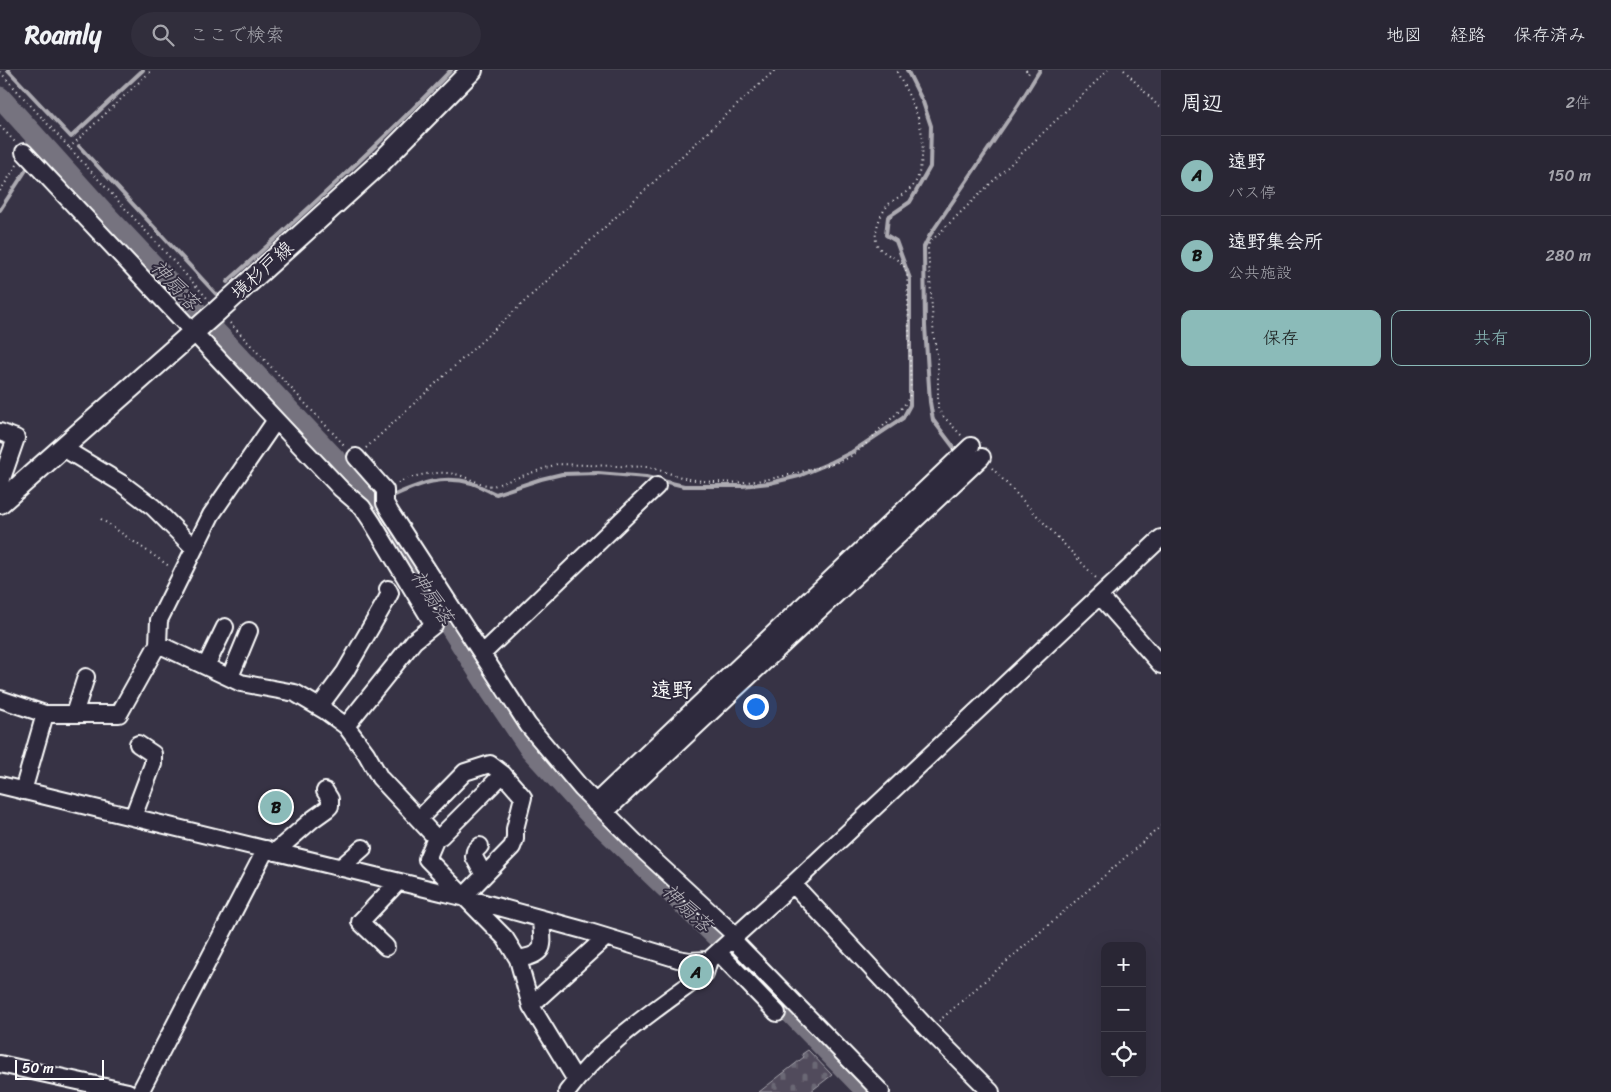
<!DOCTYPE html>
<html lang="ja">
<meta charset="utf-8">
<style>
:root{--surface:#292634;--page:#312e3c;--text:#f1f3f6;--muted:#a5a5ac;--line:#45434f;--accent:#8bbbb9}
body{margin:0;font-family:Sriracha,"Klee One",sans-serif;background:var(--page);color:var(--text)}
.controls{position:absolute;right:15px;bottom:15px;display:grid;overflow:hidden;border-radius:10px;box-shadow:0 5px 20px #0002}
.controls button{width:45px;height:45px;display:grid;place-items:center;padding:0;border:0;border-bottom:1px solid var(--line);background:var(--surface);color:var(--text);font:25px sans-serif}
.scale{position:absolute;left:15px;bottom:12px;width:89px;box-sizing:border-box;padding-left:5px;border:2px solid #fff;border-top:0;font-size:14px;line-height:18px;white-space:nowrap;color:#fff;-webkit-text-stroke:4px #2f2a3d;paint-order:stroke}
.you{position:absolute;left:755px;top:636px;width:18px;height:18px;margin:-12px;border:4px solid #fff;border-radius:50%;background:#1a73e8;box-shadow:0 0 0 8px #1a73e833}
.badge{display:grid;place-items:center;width:32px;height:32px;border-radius:50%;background:var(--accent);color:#111;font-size:16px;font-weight:700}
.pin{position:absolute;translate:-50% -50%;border:2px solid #fff;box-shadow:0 1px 5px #0006}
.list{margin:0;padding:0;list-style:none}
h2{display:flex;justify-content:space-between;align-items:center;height:65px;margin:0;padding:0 20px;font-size:21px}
h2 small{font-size:16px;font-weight:400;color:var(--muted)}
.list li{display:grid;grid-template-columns:32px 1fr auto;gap:15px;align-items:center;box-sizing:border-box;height:80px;padding:0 20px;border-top:1px solid var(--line)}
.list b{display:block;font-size:19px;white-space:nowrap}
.list p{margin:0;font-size:16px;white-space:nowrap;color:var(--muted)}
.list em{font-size:16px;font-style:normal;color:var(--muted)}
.actions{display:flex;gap:10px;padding:15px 20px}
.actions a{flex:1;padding:11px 0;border:1px solid var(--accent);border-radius:10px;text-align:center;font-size:18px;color:var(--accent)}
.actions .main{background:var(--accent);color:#111}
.icon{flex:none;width:28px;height:28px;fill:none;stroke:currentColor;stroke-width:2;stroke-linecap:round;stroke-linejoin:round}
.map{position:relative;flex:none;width:1161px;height:1022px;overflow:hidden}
header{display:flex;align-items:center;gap:30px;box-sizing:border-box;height:70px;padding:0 25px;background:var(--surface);border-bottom:1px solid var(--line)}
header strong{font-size:24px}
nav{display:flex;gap:28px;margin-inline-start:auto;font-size:18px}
.search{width:350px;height:45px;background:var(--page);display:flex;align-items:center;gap:12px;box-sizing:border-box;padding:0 18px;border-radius:28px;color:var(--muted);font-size:19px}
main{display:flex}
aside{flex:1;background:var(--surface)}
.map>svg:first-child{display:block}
.cemetery{fill:url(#cemetery-stones);stroke:#a8a6ae}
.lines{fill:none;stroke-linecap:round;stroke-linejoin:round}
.stream{stroke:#adabb2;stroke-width:4}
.river{stroke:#76737f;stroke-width:21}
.minor-casing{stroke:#fff;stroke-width:20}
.major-casing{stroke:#fff;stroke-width:24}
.path{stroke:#fff;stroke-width:2;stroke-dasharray:1 4;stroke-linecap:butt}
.minor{stroke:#2f2a3d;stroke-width:16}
.major{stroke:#2f2a3d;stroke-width:20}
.labels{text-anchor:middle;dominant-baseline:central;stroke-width:4;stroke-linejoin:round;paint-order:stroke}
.street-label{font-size:19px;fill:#fff;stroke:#2f2a3d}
.water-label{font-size:20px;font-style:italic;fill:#b4b2b9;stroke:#2f2a3d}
.quarter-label{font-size:21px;font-weight:bold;fill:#fff;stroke:#2f2a3d}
</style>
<header>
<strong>Roamly</strong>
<div class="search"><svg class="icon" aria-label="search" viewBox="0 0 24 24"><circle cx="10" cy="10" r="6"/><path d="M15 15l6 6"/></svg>ここで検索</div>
<nav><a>地図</a><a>経路</a><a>保存済み</a></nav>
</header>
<main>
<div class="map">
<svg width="1161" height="1022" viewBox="0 0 1161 1022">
<defs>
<pattern id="cemetery-stones" width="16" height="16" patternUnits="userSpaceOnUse" patternTransform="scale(1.25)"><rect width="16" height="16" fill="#514c5c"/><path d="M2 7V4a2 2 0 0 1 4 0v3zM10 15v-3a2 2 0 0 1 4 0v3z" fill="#6b6774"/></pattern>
</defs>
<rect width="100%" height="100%" fill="#373345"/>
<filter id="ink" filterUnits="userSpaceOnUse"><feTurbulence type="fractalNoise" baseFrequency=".02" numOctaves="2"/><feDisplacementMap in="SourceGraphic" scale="10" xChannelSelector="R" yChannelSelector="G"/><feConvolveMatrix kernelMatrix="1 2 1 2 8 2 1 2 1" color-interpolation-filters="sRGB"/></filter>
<g filter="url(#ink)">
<!-- cemetery -->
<path class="cemetery" d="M 808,980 L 832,1005 L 810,1022 L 759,1022 L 804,987 L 802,984 Z"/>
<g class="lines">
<!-- stream -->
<path class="stream" d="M 8,0 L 71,67 L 143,0
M 79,76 L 216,224
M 38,82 L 45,78
M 0,140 L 28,97
M 227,212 C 304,143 380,74 451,0
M 958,383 L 933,350 L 930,332 L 925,256 L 924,177 L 930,165 L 1019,34 L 1040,0
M 390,427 C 418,415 440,404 472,413 C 480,416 488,421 496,424 L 541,409 L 562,404 L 598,403 L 646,407 L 684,416 L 742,416 L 770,413 L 799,406 L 832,392 L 852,382 L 903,348 L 910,335 L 910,209 L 896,171 L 886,165 L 888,147 L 910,132 L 930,97 L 931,56 L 923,32 L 907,0
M 373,435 L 381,431"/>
<!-- river -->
<path class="river" d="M 0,27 L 109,148 L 340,394 L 373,435 L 490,620 L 530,679 L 591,746 L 723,873 L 867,1022"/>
<defs>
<path id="minor" d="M 24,82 L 276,350 L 341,419 L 362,437 L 372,452 L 434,555 L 414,571 L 346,656
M 0,362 L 16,368 L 0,414
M 63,378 L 121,413 L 153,437 L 194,478
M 356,387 L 385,420 L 385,433 L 390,442 L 528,655 L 582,719 L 646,783 L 736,866
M 1100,526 L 1161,595
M 158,574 L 159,550 L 211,445 L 276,350
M 482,584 L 657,416
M 206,596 L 225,557
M 230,607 L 249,561
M 0,629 L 45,644 L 119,644 L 158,574 L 241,613 L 295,623 L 324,640 L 346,656 L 366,683 L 380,708 L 436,768 L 427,789 L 505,868 L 518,889 L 531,936 L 576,1010
M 319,637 L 345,602 L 386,531 L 390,523 L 388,519
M 74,644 L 86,607
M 0,715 L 466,828 L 583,860 L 678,889 L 690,891 L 709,890 L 793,814 L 1161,468
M 23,721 L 45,644
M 595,733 L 971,376
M 605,742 L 982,387
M 133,747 L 153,694 L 153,684 L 138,674
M 419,749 L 465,702 L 490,694 L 503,704 L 523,727 L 515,759 L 515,769 L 512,777 L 468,822 L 466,828
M 436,768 L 441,766 L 503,704
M 480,776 L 475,781 L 474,787 L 484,805
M 275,782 L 313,749 L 327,739 L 330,736 L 330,729 L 325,721
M 340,798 L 363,778
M 793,814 L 929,960 L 991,1022
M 732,869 L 881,1022
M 386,877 L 360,852 L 398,812
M 718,882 L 777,943
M 518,889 C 549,884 542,875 541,849
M 531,935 L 605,868
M 0,994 L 128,1022
M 140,1022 L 266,779
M 567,1022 C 603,973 657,939 705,903 L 709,890"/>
<path id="major" d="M 0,433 L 214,244 L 379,94 L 472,0"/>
</defs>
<!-- minor casing -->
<use href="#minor" class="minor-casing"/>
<!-- major casing -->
<use href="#major" class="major-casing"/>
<!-- path -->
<path class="path" d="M 1026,0 L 1028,4 L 1030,0
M 1124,0 L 1161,39
M 0,2 L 208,229
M 0,56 L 15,72
M 69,78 L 152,0
M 0,121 L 17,95
M 230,253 L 346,377
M 961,365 L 943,346 L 938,339 L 938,289 L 934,269 L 928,179 L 929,173 L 1108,0
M 366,378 L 775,0
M 992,398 L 1097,509
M 398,413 C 415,404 441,400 459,405 C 471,409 481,415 493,416 L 557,394 L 647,397 C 663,400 679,408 695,410 C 739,416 766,411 808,400 C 822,396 838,394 851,386 C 862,379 871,369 879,360 C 890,349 906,338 911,322 L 907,203 C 906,203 904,197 904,196 C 897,186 878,184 876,171 C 874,160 881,143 888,135 C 896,127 909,123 915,113 C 919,106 921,95 922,87 C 926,53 910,29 896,0
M 101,449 L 169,496
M 939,951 L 1161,756"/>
<!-- minor -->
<use href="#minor" class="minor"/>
<!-- major -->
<use href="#major" class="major"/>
</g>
</g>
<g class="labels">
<!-- street labels -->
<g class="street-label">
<text transform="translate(262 200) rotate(-42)">境杉戸線</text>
</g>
<!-- water labels -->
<g class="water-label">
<text transform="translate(175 215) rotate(47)">神扇落</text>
<text transform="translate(432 527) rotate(57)">神扇落</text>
<text transform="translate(687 838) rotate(44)">神扇落</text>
</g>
<!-- quarter labels -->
<g class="quarter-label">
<text x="672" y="620">遠野</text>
</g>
</g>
</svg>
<div class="controls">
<button>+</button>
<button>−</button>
<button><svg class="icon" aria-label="locate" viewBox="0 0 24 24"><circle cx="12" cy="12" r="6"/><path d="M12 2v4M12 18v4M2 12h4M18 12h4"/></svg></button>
</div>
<div class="scale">50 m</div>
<div class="you"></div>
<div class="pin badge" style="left:696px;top:902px">A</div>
<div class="pin badge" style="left:276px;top:737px">B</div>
</div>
<aside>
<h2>周辺<small>2件</small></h2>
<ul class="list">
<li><span class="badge">A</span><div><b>遠野</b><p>バス停</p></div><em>150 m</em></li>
<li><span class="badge">B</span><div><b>遠野集会所</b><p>公共施設</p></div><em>280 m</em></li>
</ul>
<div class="actions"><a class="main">保存</a><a>共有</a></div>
</aside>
</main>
